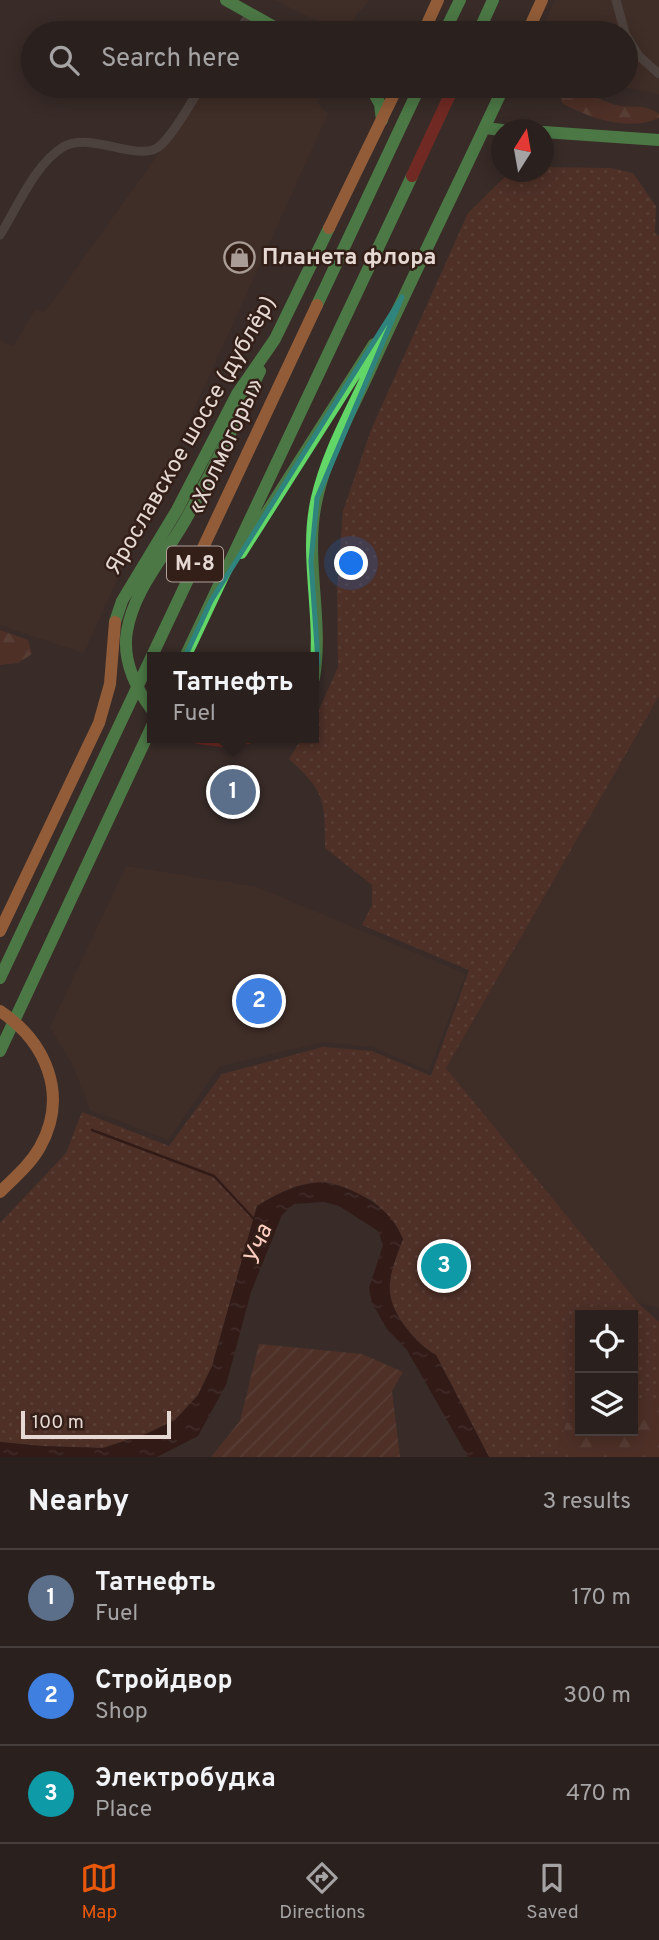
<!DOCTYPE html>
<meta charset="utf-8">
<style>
:root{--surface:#2a211e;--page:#322927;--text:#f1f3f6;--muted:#a5a3a4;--line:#463e3c;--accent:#ea580c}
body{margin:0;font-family:Overpass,sans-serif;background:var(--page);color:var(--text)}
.controls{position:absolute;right:21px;bottom:21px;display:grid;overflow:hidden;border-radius:0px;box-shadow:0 4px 18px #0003}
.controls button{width:63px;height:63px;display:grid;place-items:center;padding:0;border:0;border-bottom:2px solid var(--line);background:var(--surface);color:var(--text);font:35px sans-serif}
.compass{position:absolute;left:491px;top:119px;width:63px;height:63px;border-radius:50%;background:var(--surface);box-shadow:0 4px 18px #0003;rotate:11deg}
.scale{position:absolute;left:21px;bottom:18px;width:150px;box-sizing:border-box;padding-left:7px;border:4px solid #e6d8d3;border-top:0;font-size:19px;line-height:24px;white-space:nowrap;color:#e6d8d3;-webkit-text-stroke:5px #331f18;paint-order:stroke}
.you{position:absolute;left:352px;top:564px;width:24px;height:24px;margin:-18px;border:5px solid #fff;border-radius:50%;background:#1a73e8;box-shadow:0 0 0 10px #1a73e833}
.badge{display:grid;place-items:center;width:46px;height:46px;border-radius:50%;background:var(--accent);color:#fff;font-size:23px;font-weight:700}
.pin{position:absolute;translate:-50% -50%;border:4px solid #fff;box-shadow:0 2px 7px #0006}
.popup{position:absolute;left:147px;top:652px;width:172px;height:91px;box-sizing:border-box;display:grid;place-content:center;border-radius:0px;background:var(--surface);filter:drop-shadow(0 2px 5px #0005);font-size:23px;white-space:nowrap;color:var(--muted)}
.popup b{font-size:26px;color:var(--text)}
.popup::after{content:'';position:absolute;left:50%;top:100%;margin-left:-14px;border:14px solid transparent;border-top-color:var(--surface)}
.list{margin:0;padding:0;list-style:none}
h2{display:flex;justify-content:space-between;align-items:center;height:91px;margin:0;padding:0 28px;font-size:30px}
h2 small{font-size:23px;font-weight:400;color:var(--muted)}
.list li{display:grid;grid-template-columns:46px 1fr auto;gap:21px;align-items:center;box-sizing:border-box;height:98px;padding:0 28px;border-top:2px solid var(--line)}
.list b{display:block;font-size:26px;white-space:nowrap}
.list p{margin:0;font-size:23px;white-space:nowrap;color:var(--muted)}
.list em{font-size:23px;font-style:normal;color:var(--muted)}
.icon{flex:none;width:38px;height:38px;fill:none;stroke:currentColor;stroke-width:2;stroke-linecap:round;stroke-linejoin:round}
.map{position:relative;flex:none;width:659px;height:1457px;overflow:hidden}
.search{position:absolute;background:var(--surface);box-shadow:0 4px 18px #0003;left:21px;right:21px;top:21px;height:77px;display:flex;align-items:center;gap:18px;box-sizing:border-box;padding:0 24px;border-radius:38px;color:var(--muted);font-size:26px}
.sheet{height:385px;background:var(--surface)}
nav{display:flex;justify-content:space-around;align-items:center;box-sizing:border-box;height:98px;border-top:2px solid var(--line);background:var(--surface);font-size:19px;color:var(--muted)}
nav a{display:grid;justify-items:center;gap:4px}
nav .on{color:var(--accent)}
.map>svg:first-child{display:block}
.built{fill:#482f26}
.grass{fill:url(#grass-dots)}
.forest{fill:url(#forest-firs)}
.garden{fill:url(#garden-furrows)}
.water{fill:url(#water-ripples)}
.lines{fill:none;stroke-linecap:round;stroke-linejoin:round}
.stream{stroke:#2a0704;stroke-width:2.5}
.street{stroke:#655c58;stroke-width:9}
.fast{stroke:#63d668;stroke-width:12}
.slow{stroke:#ff974d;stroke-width:12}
.jam{stroke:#b3261e;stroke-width:12}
.marked{fill:none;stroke:#2f857d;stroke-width:5;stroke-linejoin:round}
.labels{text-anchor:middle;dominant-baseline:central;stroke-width:5;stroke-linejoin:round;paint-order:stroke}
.shield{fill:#331f18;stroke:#b0a09b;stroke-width:2}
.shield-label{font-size:21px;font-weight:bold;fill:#e6d8d3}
.poi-label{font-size:23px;font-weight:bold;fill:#e6d8d3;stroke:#331f18;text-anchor:start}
.street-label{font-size:23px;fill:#e6d8d3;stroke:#331f18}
.water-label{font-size:24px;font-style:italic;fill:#fecfc0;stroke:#331f18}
</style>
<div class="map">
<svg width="659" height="1457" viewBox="0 0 659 1457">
<defs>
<pattern id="grass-dots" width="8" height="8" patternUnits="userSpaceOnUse" patternTransform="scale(1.75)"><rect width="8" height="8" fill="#693727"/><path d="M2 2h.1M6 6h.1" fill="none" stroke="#7e5345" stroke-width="1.8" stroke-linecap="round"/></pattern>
<pattern id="forest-firs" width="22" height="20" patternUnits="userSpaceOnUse" patternTransform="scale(1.75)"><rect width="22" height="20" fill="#693727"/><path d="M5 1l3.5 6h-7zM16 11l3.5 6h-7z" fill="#7e5345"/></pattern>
<pattern id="garden-furrows" width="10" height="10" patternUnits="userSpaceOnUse" patternTransform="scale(1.75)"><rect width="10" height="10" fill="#693727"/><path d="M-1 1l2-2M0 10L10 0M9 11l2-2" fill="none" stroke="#7e5345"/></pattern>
<pattern id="water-ripples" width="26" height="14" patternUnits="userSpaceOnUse" patternTransform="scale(1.75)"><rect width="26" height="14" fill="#2a0704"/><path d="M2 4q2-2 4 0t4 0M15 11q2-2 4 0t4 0" fill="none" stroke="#492a28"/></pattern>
</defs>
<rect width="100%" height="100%" fill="#382c28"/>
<!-- built -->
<path class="built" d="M 275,0 L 370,0 L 341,33 Z
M 555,0 L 659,0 L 659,94 L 619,86 L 626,86 L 626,33 L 540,33 Z
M 207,86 L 327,86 L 317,102 L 328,114 L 84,653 L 0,625 L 0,340 L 13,346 L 36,309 L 44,313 Z
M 659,696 L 659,1308 L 638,1303 L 446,1068 Z
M 126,866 L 257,887 L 466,974 L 429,1071 L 373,1047 L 322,1042 L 219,1067 L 168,1140 L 90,1110 L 73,1066 L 50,1027 Z"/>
<!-- grass -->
<path class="grass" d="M 544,167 L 611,168 L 633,173 L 656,206 L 655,232 L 659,237 L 659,696 L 446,1068 L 638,1303 L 659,1322 L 659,1407 L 646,1400 L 633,1399 L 633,1315 L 580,1315 L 580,1422 L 566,1423 L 557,1455 L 540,1456 L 525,1450 L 520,1457 L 489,1457 L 436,1355 C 418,1345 392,1315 390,1294 C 388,1275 396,1256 403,1239 C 394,1228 384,1209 373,1201 C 367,1197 359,1196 353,1192 C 319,1172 288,1187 257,1206 L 212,1366 L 198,1395 L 175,1420 L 146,1434 L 103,1448 L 42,1446 L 0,1442 L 0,1223 L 66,1153 L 82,1112 L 169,1146 L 222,1074 L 323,1047 L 372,1051 L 431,1076 L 469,970 L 362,925 L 372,905 L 372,885 L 325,848 C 325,800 325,792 289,759 L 302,738 L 314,738 L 314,721 L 338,667 L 337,589 L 343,511 L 371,430 L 468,213 L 510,172 L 544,172 Z"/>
<!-- forest -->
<path class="forest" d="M 575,91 C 592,93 604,103 620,106 C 635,108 646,104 659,114 L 659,118 C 629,132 589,118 562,103 L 561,96 Z
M 0,630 L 28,640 L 32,654 L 18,663 L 0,665 Z
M 633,1399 L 646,1400 L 659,1407 L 659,1457 L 520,1457 L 525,1450 L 540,1456 L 557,1455 L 566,1423 L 580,1422 L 580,1431 L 633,1431 Z"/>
<!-- garden -->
<path class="garden" d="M 259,1344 L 362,1354 L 403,1372 L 392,1391 L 400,1457 L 211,1457 L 240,1421 Z"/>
<!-- water -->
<path class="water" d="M 325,1182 C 357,1189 391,1207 403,1239 C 397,1256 388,1274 390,1293 C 392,1315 417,1345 436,1355 L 489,1457 L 468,1457 L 407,1350 L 387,1329 L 372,1303 L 369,1288 L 383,1245 L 378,1231 L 339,1206 L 324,1202 L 294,1204 L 282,1215 L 251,1292 L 226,1385 L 198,1436 L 157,1457 L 0,1457 L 0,1442 L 42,1446 L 103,1448 L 146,1434 L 175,1420 L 198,1395 L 212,1366 L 257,1206 C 280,1192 298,1183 325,1182 Z"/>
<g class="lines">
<!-- stream -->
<path class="stream" d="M 92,1130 L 214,1176 L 254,1219"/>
<!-- street -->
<path class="street" d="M 616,0 L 625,33
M 237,33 L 250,14
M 626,35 L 639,56 L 659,74
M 0,235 C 17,208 35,164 63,147 C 93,130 142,166 162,144 C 178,128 189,104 202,86"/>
<!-- fast -->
<path class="fast" d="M 226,0 L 285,33
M 444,33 L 460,0
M 478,33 L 493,0
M 370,86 L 380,104 L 382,120
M 485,128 L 502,130
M 544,132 L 659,140
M 317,305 L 420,86
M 241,553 L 374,344
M 115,622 L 122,601 L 177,510 L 237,394 L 275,339 L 329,228
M 185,657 L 412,176
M 314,678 C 324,618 303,557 317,498 C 327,453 351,412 370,370 C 413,275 460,181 504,86
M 152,710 C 135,687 122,660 127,631 C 134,589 166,555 186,519 C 213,471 236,421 260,371
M 0,978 L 201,552
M 0,1051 L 152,726"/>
<!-- slow -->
<path class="slow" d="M 423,33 L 438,0
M 527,33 L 542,0
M 329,228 L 398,86
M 201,552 L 317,305
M 0,931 L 99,723 L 110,684 L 115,622
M 0,1011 C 46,1042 69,1095 40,1147 C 30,1165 14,1178 0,1192"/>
<!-- jam -->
<path class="jam" d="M 412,176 L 454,86
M 198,738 L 223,741 L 248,738"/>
</g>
<!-- marked area -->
<path d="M0 0H659V1457H0ZM 402,297 L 317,498 L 311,561 L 318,662 L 307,693 L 271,729 L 235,740 L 198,738 L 158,715 L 211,601 Z" fill="#382c28" fill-opacity=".55" fill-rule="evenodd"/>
<path class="marked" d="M 402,297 L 317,498 L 311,561 L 318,662 L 307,693 L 271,729 L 235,740 L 198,738 L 158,715 L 211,601 Z"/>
<!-- icons -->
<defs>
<symbol id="shop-ring" viewBox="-11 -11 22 22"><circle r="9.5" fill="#331f18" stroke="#a99c97" stroke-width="1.5"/><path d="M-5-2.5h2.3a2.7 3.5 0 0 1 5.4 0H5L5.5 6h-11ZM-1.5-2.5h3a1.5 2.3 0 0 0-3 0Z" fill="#a99c97"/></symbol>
</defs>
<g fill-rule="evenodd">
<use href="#shop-ring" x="222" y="240" width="35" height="35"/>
</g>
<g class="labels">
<!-- shield labels -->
<rect class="shield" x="167" y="546.5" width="56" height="35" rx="5"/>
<g class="shield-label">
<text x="195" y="564">М-8</text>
</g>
<!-- poi labels -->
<g class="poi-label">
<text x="262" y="258">Планета флора</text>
</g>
<!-- street labels -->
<g class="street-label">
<text transform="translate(192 436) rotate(-60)">Ярославское шоссе (дублёр)</text>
<text transform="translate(227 447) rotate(-65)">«Холмогоры»</text>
</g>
<!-- water labels -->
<g class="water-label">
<text transform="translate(259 1245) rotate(-69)">Уча</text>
</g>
</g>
</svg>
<div class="controls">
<button><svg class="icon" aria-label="locate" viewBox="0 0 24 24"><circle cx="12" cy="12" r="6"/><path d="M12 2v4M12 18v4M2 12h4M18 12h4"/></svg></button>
<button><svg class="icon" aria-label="layers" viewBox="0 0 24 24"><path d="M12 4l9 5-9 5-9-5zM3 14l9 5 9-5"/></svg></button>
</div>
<svg class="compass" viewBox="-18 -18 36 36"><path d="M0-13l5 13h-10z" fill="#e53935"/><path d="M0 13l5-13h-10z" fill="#a5a3a4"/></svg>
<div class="scale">100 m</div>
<div class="you"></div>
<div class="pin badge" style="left:233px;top:792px;background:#5c6f8a">1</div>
<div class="popup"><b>Татнефть</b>Fuel</div>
<div class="pin badge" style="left:259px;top:1001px;background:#3f7fe0">2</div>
<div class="pin badge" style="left:444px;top:1266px;background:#0f9aa8">3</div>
<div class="search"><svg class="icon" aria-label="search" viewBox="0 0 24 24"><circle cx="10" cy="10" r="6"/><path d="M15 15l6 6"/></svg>Search here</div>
</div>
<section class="sheet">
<h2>Nearby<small>3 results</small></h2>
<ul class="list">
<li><span class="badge" style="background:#5c6f8a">1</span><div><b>Татнефть</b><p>Fuel</p></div><em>170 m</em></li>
<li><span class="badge" style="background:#3f7fe0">2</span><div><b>Стройдвор</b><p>Shop</p></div><em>300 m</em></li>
<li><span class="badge" style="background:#0f9aa8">3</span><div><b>Электробудка</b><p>Place</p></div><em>470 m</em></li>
</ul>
</section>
<nav>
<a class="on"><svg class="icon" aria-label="map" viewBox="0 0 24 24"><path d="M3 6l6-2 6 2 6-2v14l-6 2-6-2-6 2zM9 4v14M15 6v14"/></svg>Map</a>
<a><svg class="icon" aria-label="directions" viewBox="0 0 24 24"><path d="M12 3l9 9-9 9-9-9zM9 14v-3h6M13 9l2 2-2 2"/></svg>Directions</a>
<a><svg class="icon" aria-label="saved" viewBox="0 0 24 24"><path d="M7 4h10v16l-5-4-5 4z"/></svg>Saved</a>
</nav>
